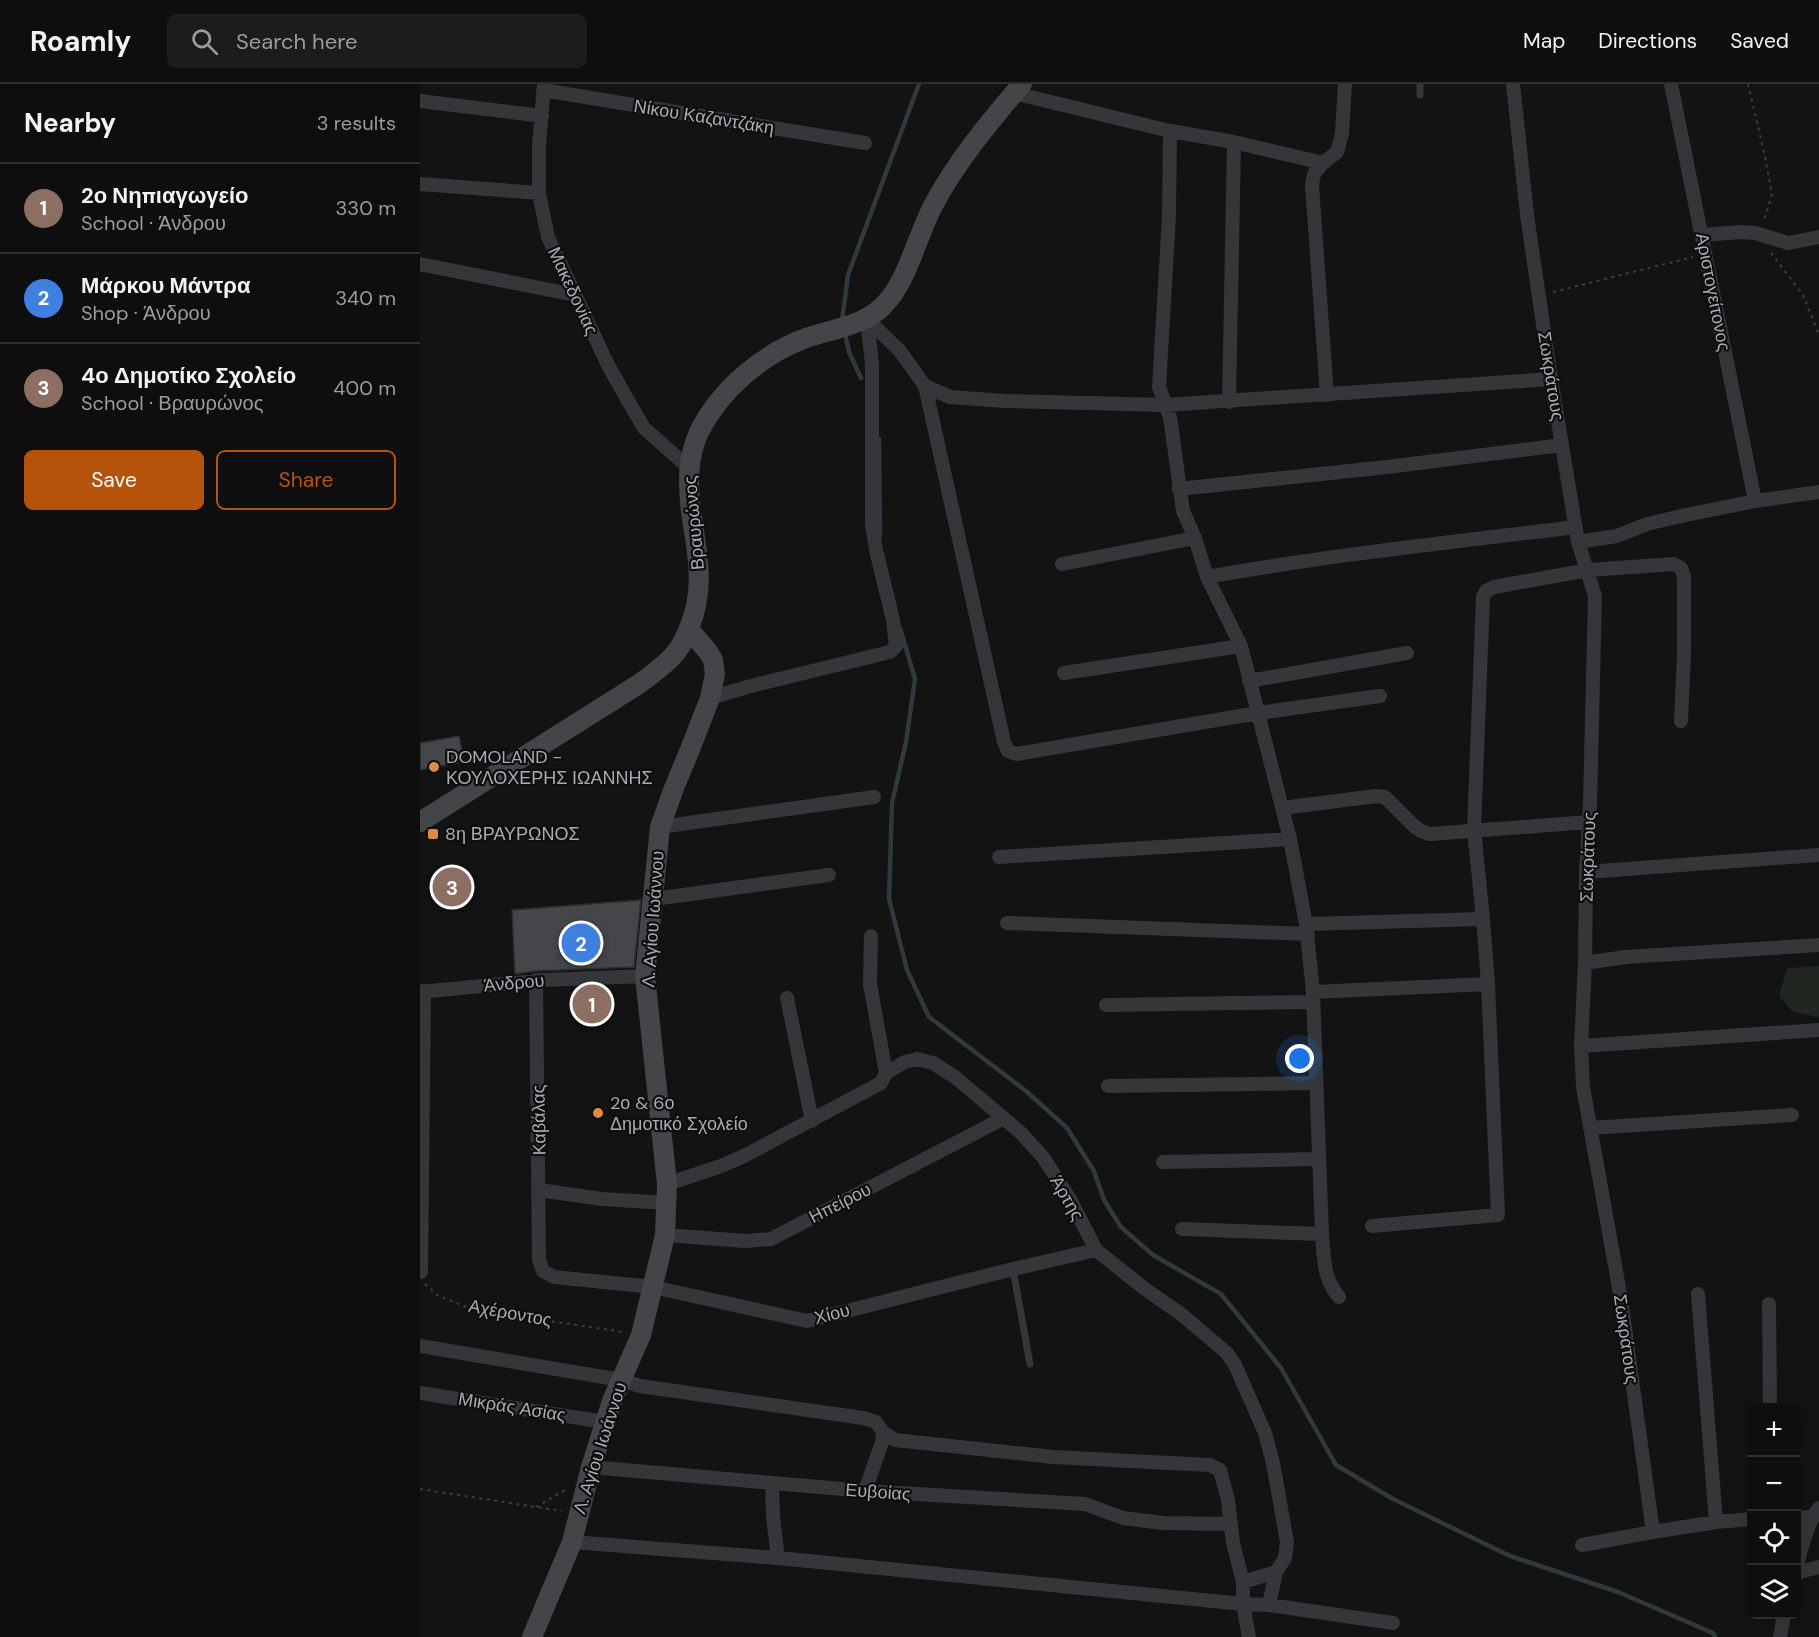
<!DOCTYPE html>
<meta charset="utf-8">
<style>
:root{--surface:#0e0e0f;--page:#1c1c1d;--text:#f1f3f6;--muted:#9b9c9e;--line:#2e2e2f;--accent:#b45309}
body{margin:0;font-family:"DM Sans",sans-serif;background:var(--page);color:var(--text)}
.controls{position:absolute;right:18px;bottom:18px;display:grid;overflow:hidden;border-radius:9px;box-shadow:0 6px 24px #0002}
.controls button{width:54px;height:54px;display:grid;place-items:center;padding:0;border:0;border-bottom:2px solid var(--line);background:var(--surface);color:var(--text);font:30px sans-serif}
.you{position:absolute;left:880px;top:975px;width:21px;height:21px;margin:-15px;border:4px solid #fff;border-radius:50%;background:#1a73e8;box-shadow:0 0 0 9px #1a73e833}
.badge{display:grid;place-items:center;width:39px;height:39px;border-radius:50%;background:var(--accent);color:#fff;font-size:20px;font-weight:700}
.pin{position:absolute;translate:-50% -50%;border:3px solid #fff;box-shadow:0 2px 6px #0006}
.list{margin:0;padding:0;list-style:none}
h2{display:flex;justify-content:space-between;align-items:center;height:78px;margin:0;padding:0 24px;font-size:26px}
h2 small{font-size:20px;font-weight:400;color:var(--muted)}
.list li{display:grid;grid-template-columns:39px 1fr auto;gap:18px;align-items:center;box-sizing:border-box;height:90px;padding:0 24px;border-top:2px solid var(--line)}
.list b{display:block;font-size:22px;white-space:nowrap}
.list p{margin:0;font-size:20px;white-space:nowrap;color:var(--muted)}
.list em{font-size:20px;font-style:normal;color:var(--muted)}
.actions{display:flex;gap:12px;padding:18px 24px}
.actions a{flex:1;padding:14px 0;border:2px solid var(--accent);border-radius:9px;text-align:center;font-size:21px;color:var(--accent)}
.actions .main{background:var(--accent);color:#fff}
.icon{flex:none;width:33px;height:33px;fill:none;stroke:currentColor;stroke-width:2;stroke-linecap:round;stroke-linejoin:round}
.map{position:relative;flex:none;width:1399px;height:1553px;overflow:hidden}
header{display:flex;align-items:center;gap:36px;box-sizing:border-box;height:84px;padding:0 30px;background:var(--surface);border-bottom:2px solid var(--line)}
header strong{font-size:28px}
nav{display:flex;gap:33px;margin-inline-start:auto;font-size:21px}
.search{width:420px;height:54px;background:var(--page);display:flex;align-items:center;gap:15px;box-sizing:border-box;padding:0 21px;border-radius:9px;color:var(--muted);font-size:22px}
main{display:flex}
aside{flex:1;background:var(--surface)}
.map>svg:first-child{display:block}
.green{fill:#202620}
.lines{fill:none;stroke-linecap:round;stroke-linejoin:round}
.stream{stroke:#303a3e;stroke-width:4.5}
.building{fill:#454649;stroke:#2d2e30;stroke-width:1.5}
.path{stroke:#3b3d40;stroke-width:2;stroke-dasharray:3 4.5;stroke-linecap:butt}
.lane{stroke:#343639;stroke-width:7}
.street{stroke:#343639;stroke-width:14}
.secondary{stroke:#434549;stroke-width:20}
.poi-dot{fill:#dd8a43;stroke:#0e0e0f;stroke-width:2}
.labels{text-anchor:middle;dominant-baseline:central;stroke-width:4.5;stroke-linejoin:round;paint-order:stroke}
.street-label{font-size:18px;fill:#a6adb3;stroke:#0e0e0f}
.poi-label{font-size:18px;fill:#a6adb3;stroke:#0e0e0f;text-anchor:start}
</style>
<header>
<strong>Roamly</strong>
<div class="search"><svg class="icon" aria-label="search" viewBox="0 0 24 24"><circle cx="10" cy="10" r="6"/><path d="M15 15l6 6"/></svg>Search here</div>
<nav><a>Map</a><a>Directions</a><a>Saved</a></nav>
</header>
<main>
<aside>
<h2>Nearby<small>3 results</small></h2>
<ul class="list">
<li><span class="badge" style="background:#8d6e63">1</span><div><b>2ο Νηπιαγωγείο</b><p>School · Άνδρου</p></div><em>330 m</em></li>
<li><span class="badge" style="background:#3f7fe0">2</span><div><b>Μάρκου Μάντρα</b><p>Shop · Άνδρου</p></div><em>340 m</em></li>
<li><span class="badge" style="background:#8d6e63">3</span><div><b>4ο Δημοτίκο Σχολείο</b><p>School · Βραυρώνος</p></div><em>400 m</em></li>
</ul>
<div class="actions"><a class="main">Save</a><a>Share</a></div>
</aside>
<div class="map">
<svg width="1399" height="1553" viewBox="0 0 1399 1553">
<rect width="100%" height="100%" fill="#131314"/>
<!-- green -->
<path class="green" d="M 1399,882 L 1399,933 L 1373,928 L 1359,912 L 1367,884 Z"/>
<g class="lines">
<!-- stream -->
<path class="stream" d="M 422,237 L 428,191 L 499,0
M 425,249 L 429,268 L 441,294
M 459,355 L 460,451
M 480,544 L 495,595 L 486,658 L 472,719 L 469,815 L 487,886 L 509,933 L 606,1007 L 647,1044 L 674,1087 L 684,1116 L 701,1143 L 733,1171 L 801,1210 L 861,1284 L 916,1381 L 973,1415 L 1090,1472 L 1198,1508 L 1293,1549 L 1295,1553"/>
</g>
<!-- building -->
<path class="building" d="M 39,652 L 44,678 L 0,686 L 0,659 Z
M 221,816 L 214,883 L 115,887 L 95,890 L 92,826 Z"/>
<g class="lines">
<!-- path -->
<path class="path" d="M 1328,0 L 1344,68 L 1352,110 L 1346,131 L 1342,137
M 1351,169 L 1383,211 L 1399,251
M 1133,208 L 1273,173
M 5,1200 L 17,1211 L 53,1226 L 204,1248
M 0,1405 L 142,1427
M 116,1423 L 147,1405"/>
<!-- lane -->
<path class="lane" d="M 1000,11 L 1000,0
M 593,1185 L 610,1280"/>
<!-- street -->
<path class="street" d="M 124,0 L 119,61 L 119,109 L 128,153 L 188,281 L 207,315 L 224,344 L 269,384
M 1093,0 L 1107,131 L 1131,295 L 1158,458 L 1175,512 L 1170,720 L 1166,788 L 1165,879 L 1161,962 L 1163,1003 L 1201,1215 L 1233,1448 L 1296,1438 L 1332,1435
M 1251,0 L 1335,417
M 123,6 L 445,59
M 594,9 L 750,47 L 814,58 L 903,79 L 917,68 L 922,50 L 925,0
M 0,17 L 122,32
M 750,47 L 749,132 L 739,303 L 750,333 L 763,427 L 775,454 L 787,493 L 821,562 L 870,755 L 886,840 L 893,908 L 902,1150 C 904,1173 903,1195 919,1213
M 903,79 L 894,90 L 892,101 L 907,311
M 0,100 L 119,109
M 1282,151 L 1321,148 L 1335,149 L 1368,159 L 1399,153
M 0,180 L 155,211
M 447,235 L 480,267 L 505,302 L 530,313 L 585,317 L 745,321 L 1131,295
M 505,302 L 584,658 L 588,667 L 596,670 L 838,629 L 960,612
M 809,318 L 814,58
M 759,405 L 967,383 L 1142,361
M 1158,458 L 1197,452 L 1227,440 L 1266,431 L 1335,417 L 1399,408
M 642,480 L 775,454
M 787,493 C 909,471 1033,458 1156,443
M 644,589 L 821,562
M 829,597 L 987,569
M 290,614 L 331,602 L 470,568 L 476,562 L 473,536 L 456,466 L 452,440 L 452,280 L 447,235
M 862,724 L 956,712 L 965,713 L 994,742 L 1001,747 L 1010,750 L 1169,738
M 240,743 L 454,713
M 579,773 L 870,755
M 1166,788 L 1399,771
M 234,815 L 409,791
M 587,839 L 888,850
M 886,840 L 1063,835
M 451,852 L 450,900 L 466,989
M 1165,879 L 1205,873 L 1399,861
M 116,896 L 119,1175 L 123,1187 L 134,1193 L 233,1203 L 387,1237 L 593,1185 L 676,1166
M 0,908 L 123,896 L 225,892
M 893,908 L 1068,900
M 367,914 L 392,1037
M 686,921 L 893,918
M 1161,962 L 1399,946
M 688,1002 L 896,999
M 1170,1044 L 1372,1031
M 743,1078 L 899,1075
M 247,1100 L 301,1082 L 324,1072 L 461,999 L 466,989 L 485,978 L 497,975 L 513,979 L 535,993 L 601,1049 L 623,1073 L 651,1117 L 676,1166 L 725,1205 L 761,1230 L 807,1269 L 815,1281 L 845,1349 L 853,1379 L 867,1458 L 865,1474 L 856,1488 L 849,1521
M 119,1106 L 182,1115 L 247,1119
M 952,1142 L 1078,1131 L 1068,900 L 1063,835 L 1054,746 L 1063,513 L 1066,507 L 1074,503 L 1168,486 L 1254,480 L 1261,484 L 1264,493 L 1264,570 L 1261,637
M 762,1145 L 902,1150
M 245,1151 L 326,1157 L 351,1155 L 584,1034
M 1,1188 L 4,907
M 1278,1210 L 1296,1438
M 1349,1220 L 1350,1324
M 0,1262 L 201,1296 L 220,1302 L 443,1334 L 456,1338 L 463,1348 L 475,1356 L 633,1373 L 790,1381 L 800,1386 L 808,1416 L 813,1459 L 823,1498 L 823,1520 L 829,1553
M 0,1309 L 185,1338
M 171,1383 L 445,1407 L 665,1420 L 703,1434 L 742,1439 L 810,1440
M 352,1399 L 353,1433 L 358,1474
M 445,1407 L 462,1358 L 463,1348
M 1376,1434 L 1392,1433
M 152,1458 L 358,1474 L 823,1520 L 849,1521 L 973,1539
M 1162,1461 L 1233,1448
M 1376,1483 C 1383,1462 1386,1441 1399,1424
M 1376,1489 L 1399,1483
M 823,1498 L 856,1488
M 1360,1553 L 1364,1530"/>
<!-- secondary -->
<path class="secondary" d="M 0,738 L 219,600 C 230,592 241,584 251,574 C 259,566 265,555 269,544 C 286,504 277,468 271,428 C 268,399 267,375 279,348 C 300,306 342,270 386,254 C 412,245 444,242 464,221 C 488,197 497,151 514,120 C 536,78 571,36 602,0
M 112,1553 L 152,1458 L 171,1383 L 192,1317 L 221,1251 L 245,1151 L 247,1100 L 225,892 L 240,743 L 254,704 L 271,663 L 290,614 L 295,590 L 293,576 L 289,569 L 269,545"/>
</g>
<!-- markers -->
<g class="poi-dot">
<circle cx="14" cy="683" r="6"/>
<rect x="7" y="744" width="12" height="12" rx="3"/>
<circle cx="178" cy="1029" r="6"/>
</g>
<g class="labels">
<!-- street labels -->
<g class="street-label">
<text transform="translate(284 33) rotate(9)">Νίκου Καζαντζάκη</text>
<text transform="translate(153 207) rotate(65)">Μακεδονίας</text>
<text transform="translate(1293 208) rotate(79)">Αριστογείτονος</text>
<text transform="translate(1131 292) rotate(81)">Σωκράτους</text>
<text transform="translate(274 439) rotate(-95)">Βραυρώνος</text>
<text transform="translate(1168 773) rotate(-88)">Σωκράτους</text>
<text transform="translate(233 835) rotate(-86)">Λ. Αγίου Ιωάννου</text>
<text transform="translate(94 899) rotate(-5)">Άνδρου</text>
<text transform="translate(119 1036) rotate(-91)">Καβάλας</text>
<text transform="translate(647 1114) rotate(60)">Άρτης</text>
<text transform="translate(420 1119) rotate(-27)">Ηπείρου</text>
<text transform="translate(90 1229) rotate(10)">Αχέροντος</text>
<text transform="translate(412 1230) rotate(-14)">Χίου</text>
<text transform="translate(1206 1255) rotate(82)">Σωκράτους</text>
<text transform="translate(92 1323) rotate(9)">Μικράς Ασίας</text>
<text transform="translate(180 1364) rotate(-72)">Λ. Αγίου Ιωάννου</text>
<text transform="translate(458 1408) rotate(4)">Ευβοίας</text>
</g>
<!-- poi labels -->
<g class="poi-label">
<text x="26" y="673">DOMOLAND -<tspan x="26" dy="21">ΚΟΥΛΟΧΕΡΗΣ ΙΩΑΝΝΗΣ</tspan></text>
<text x="25" y="750">8η ΒΡΑΥΡΩΝΟΣ</text>
<text x="190" y="1019">2ο &amp; 6ο<tspan x="190" dy="21">Δημοτικό Σχολείο</tspan></text>
</g>
</g>
</svg>
<div class="controls">
<button>+</button>
<button>−</button>
<button><svg class="icon" aria-label="locate" viewBox="0 0 24 24"><circle cx="12" cy="12" r="6"/><path d="M12 2v4M12 18v4M2 12h4M18 12h4"/></svg></button>
<button><svg class="icon" aria-label="layers" viewBox="0 0 24 24"><path d="M12 4l9 5-9 5-9-5zM3 14l9 5 9-5"/></svg></button>
</div>
<div class="you"></div>
<div class="pin badge" style="left:172px;top:920px;background:#8d6e63">1</div>
<div class="pin badge" style="left:161px;top:859px;background:#3f7fe0">2</div>
<div class="pin badge" style="left:32px;top:803px;background:#8d6e63">3</div>
</div>
</main>
